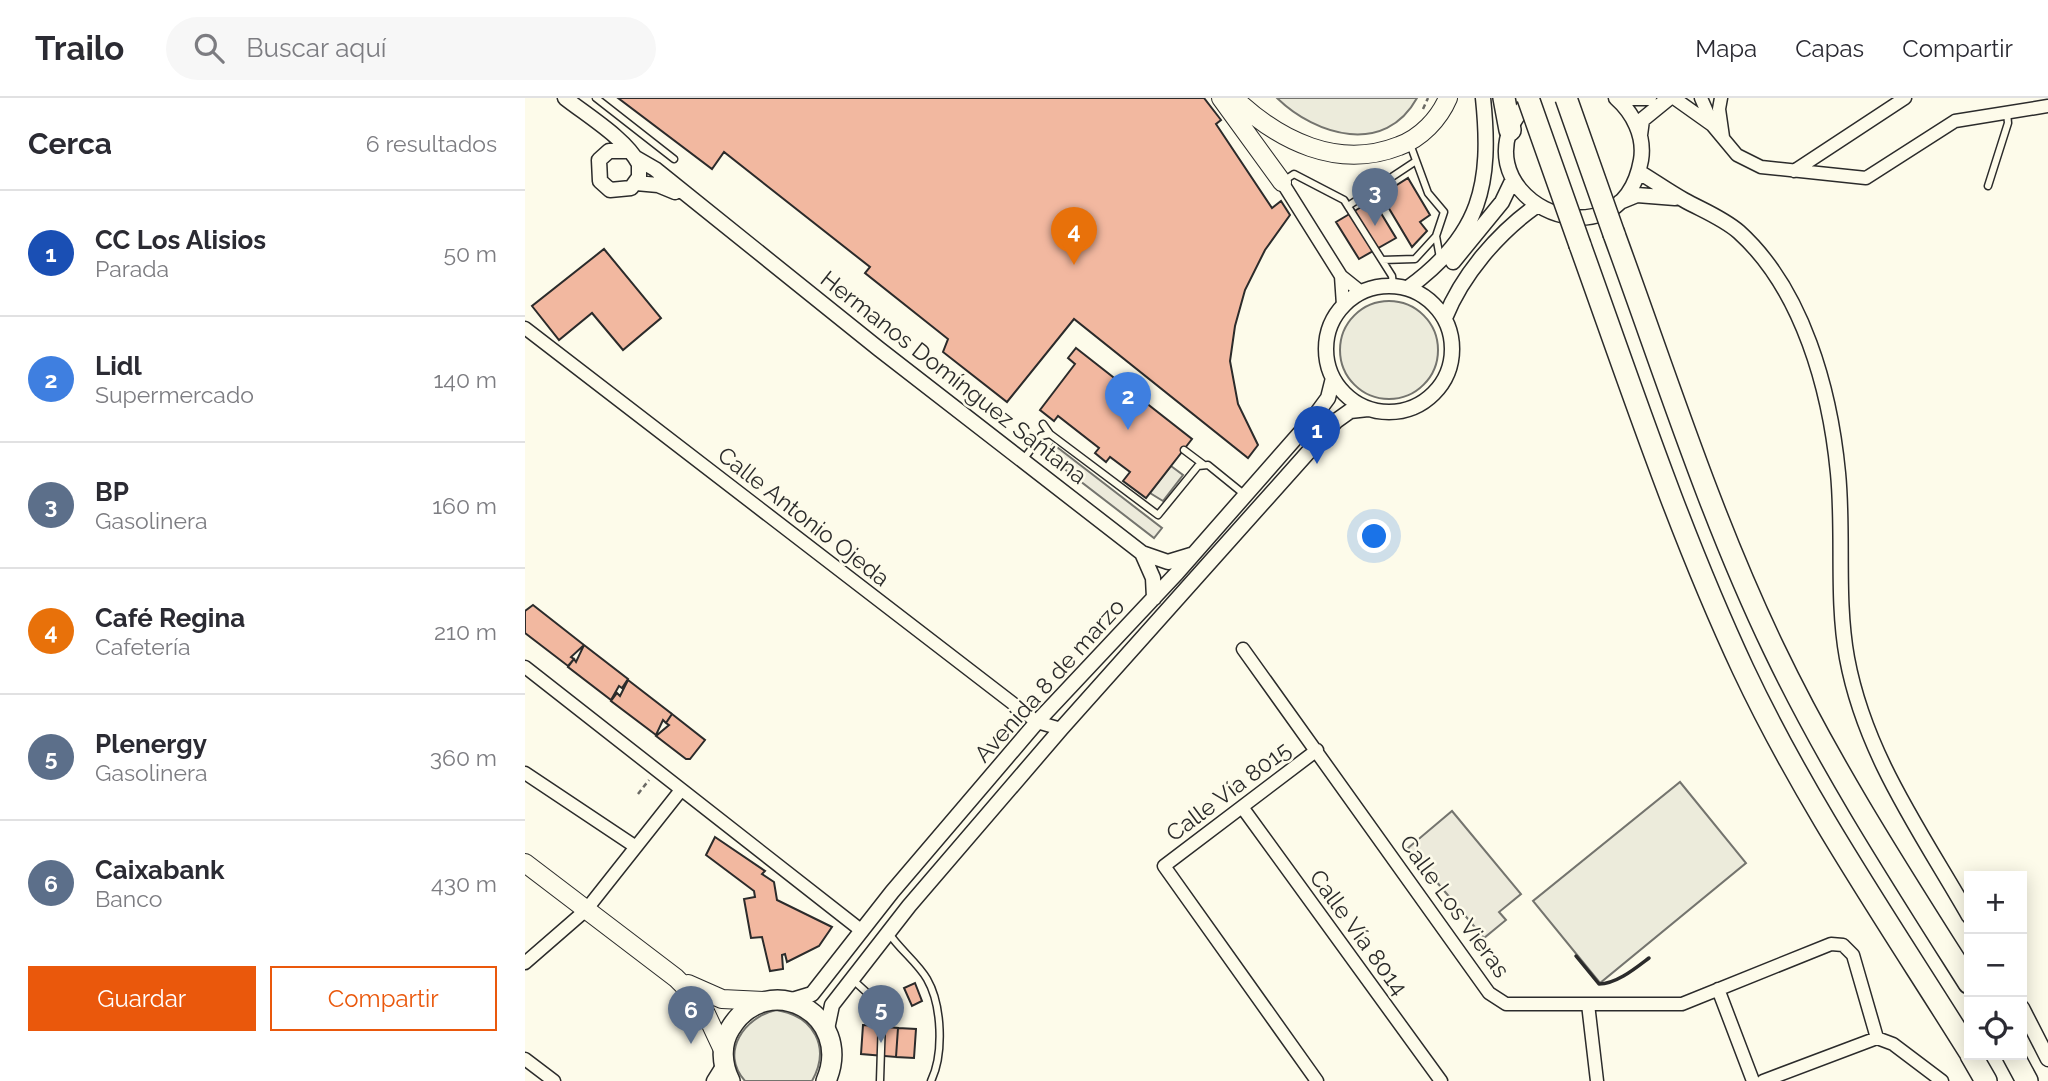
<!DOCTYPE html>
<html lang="es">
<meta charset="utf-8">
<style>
:root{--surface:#fff;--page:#f7f7f7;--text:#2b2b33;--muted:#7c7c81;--line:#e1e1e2;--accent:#ea580c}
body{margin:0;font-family:Raleway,sans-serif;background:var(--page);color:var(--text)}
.controls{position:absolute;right:21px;bottom:21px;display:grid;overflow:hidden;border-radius:0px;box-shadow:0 4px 18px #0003}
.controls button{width:63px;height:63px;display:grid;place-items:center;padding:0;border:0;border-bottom:2px solid var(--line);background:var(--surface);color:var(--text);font:35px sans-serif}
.you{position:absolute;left:850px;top:439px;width:24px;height:24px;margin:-18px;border:5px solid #fff;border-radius:50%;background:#1a73e8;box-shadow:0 0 0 10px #1a73e833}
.badge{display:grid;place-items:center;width:46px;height:46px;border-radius:50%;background:var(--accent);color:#fff;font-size:23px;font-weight:700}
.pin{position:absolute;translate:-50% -58px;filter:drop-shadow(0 2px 4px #0008)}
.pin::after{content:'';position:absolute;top:37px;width:24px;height:21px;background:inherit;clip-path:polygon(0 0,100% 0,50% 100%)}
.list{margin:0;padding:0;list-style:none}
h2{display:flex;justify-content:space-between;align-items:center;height:91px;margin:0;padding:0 28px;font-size:30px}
h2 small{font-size:23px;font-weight:400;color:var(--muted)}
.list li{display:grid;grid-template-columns:46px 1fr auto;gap:21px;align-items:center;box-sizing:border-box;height:126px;padding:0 28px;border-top:2px solid var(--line)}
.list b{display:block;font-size:26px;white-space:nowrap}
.list p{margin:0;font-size:23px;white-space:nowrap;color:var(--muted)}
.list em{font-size:23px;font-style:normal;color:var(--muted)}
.actions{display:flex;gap:14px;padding:21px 28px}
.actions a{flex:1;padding:16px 0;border:2px solid var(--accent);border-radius:0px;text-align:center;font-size:24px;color:var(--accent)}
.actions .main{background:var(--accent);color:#fff}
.icon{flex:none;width:38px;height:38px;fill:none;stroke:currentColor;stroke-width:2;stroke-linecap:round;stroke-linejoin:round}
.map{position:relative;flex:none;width:1523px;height:983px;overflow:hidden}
header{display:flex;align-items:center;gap:42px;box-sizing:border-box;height:98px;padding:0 35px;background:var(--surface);border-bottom:2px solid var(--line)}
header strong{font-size:33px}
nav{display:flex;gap:38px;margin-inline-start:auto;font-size:24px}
.search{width:490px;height:63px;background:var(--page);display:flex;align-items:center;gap:18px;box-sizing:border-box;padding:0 24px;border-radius:38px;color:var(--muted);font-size:26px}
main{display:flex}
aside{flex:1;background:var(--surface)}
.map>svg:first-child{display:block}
.green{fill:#ecebdb;stroke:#74746e;stroke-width:2}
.parking{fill:#eceadb;stroke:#74746e;stroke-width:2}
.building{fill:#f2b8a0;stroke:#2b2b2b;stroke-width:2}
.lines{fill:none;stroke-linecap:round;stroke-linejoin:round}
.service-casing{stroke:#2b2b2b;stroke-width:9}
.minor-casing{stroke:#2b2b2b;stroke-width:15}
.tertiary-casing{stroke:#2b2b2b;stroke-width:17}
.secondary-casing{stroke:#2b2b2b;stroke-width:20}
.primary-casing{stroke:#2b2b2b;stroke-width:22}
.motorway-casing{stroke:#2b2b2b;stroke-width:24}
.path{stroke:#6a6964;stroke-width:2.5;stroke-dasharray:5 3.5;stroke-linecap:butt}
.service{stroke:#fdfbea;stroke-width:6}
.minor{stroke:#fdfbea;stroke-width:12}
.tertiary{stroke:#fdfbea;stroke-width:14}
.secondary{stroke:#fdfbea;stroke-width:18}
.primary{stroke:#fdfbea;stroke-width:19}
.motorway{stroke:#fdfbea;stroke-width:21}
.motorway-bridge-casing{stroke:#2b2b2b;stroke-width:24;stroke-linecap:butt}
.motorway-bridge{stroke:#fdfbea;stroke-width:21}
.wall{stroke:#2b2b2b;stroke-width:3.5}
.labels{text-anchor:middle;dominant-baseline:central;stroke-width:5;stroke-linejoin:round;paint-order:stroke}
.street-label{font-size:23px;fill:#2b2b2b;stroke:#fdfbea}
</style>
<header>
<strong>Trailo</strong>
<div class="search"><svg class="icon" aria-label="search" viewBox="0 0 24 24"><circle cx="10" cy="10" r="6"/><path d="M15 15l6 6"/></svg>Buscar aquí</div>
<nav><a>Mapa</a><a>Capas</a><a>Compartir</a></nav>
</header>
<main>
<aside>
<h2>Cerca<small>6 resultados</small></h2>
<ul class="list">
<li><span class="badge" style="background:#1a4fb4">1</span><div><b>CC Los Alisios</b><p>Parada</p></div><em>50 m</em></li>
<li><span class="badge" style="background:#3f7fe0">2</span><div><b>Lidl</b><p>Supermercado</p></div><em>140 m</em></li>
<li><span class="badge" style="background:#5c6f8a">3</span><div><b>BP</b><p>Gasolinera</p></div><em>160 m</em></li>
<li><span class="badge" style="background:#e8710a">4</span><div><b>Café Regina</b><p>Cafetería</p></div><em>210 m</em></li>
<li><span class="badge" style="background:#5c6f8a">5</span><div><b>Plenergy</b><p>Gasolinera</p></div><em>360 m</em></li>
<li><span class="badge" style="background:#5c6f8a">6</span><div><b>Caixabank</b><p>Banco</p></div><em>430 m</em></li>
</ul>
<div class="actions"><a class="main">Guardar</a><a>Compartir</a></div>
</aside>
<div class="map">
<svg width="1523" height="983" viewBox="0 0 1523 983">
<rect width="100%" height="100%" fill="#fdfbea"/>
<!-- green -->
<path class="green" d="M 752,0 L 892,0 C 860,58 791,38 752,0 Z
M815 252a49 49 0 1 1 98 0a49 49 0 1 1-98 0Z
M 1155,684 L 1221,765 L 1075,885 L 1008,803 Z
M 251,912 C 289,918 306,949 287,983 L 220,983 C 194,954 220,919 251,912 Z"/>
<!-- parking -->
<path class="parking" d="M 528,346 L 637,430 L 629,440 L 520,356 Z
M 646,368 L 658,377 L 638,403 L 625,395 Z
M 927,713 L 996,796 L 974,814 L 981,822 L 959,840 L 883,750 Z"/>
<!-- building -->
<path class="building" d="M 93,0 L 679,0 L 696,22 L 691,26 L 747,110 L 756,103 L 765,117 L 740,152 L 720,192 L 710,228 L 705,263 L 713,306 L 733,347 L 723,360 L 549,221 L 482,304 L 418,254 L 423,241 L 340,175 L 345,169 L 199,54 L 187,71 Z
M 883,80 L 905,117 L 895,124 L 902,133 L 887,149 L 856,97 Z
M 848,102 L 871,140 L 834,161 L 811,124 Z
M 79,151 L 136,220 L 98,252 L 67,215 L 34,242 L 7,208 Z
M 551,250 L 667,341 L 621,400 L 598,383 L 605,374 L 585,359 L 581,364 L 570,355 L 574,350 L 533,318 L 529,323 L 515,312 L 550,266 L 543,260 Z
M 8,507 L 59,547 L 46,559 L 49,561 L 43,568 L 0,535 L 0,513 Z
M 59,547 L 103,581 L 97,590 L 94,588 L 86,602 L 43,569 L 49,561 L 51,564 Z
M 103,582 L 147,616 L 141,625 L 138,622 L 131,637 L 86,603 L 92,595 L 95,598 Z
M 147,616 L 180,642 L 165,661 L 161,661 L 131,638 L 144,627 L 141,625 Z
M 190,739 L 240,773 L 237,776 L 249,784 L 252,802 L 307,829 L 294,848 L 262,864 L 260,856 L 257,857 L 258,871 L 245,873 L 237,839 L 226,840 L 219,801 L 230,799 L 229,793 L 181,757 Z
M 390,885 L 397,903 L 387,908 L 379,890 Z
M 338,927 L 373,930 L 371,959 L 336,956 Z
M 373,930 L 391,931 L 389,960 L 371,959 Z"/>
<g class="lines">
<defs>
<path id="service" d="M 71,0 L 149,61
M 760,82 L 769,76 L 819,102 L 867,178 L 868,187
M 1463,88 L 1483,25 L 1482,15
M 823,108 L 891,63
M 911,138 L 915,160
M 857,162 L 890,161 L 911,138 L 919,114 L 903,95 L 885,46
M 518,326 L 525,336 L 633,417 L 673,368 L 683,367 L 720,397
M 659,352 L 679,367
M 498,362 L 516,338 L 525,336
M 363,834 C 374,851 392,864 402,881 C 417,907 419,956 406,983
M 327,881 L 351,903 L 357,920 L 355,983"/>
<path id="minor" d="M 1149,0 L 1187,27 L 1212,57 L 1236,69 L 1341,80 L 1430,23 L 1523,8
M 1176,0 L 1186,23
M 1196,0 L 1194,11 L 1198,39
M 1269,73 L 1380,0
M 757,84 L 816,178 L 836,194
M 816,178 L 818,207
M 0,230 L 512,624 L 536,631
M 718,551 L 964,895 L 981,906 L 1157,906 L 1306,846 L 1318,847 L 1328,857 L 1352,940
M 0,569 L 337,833
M 0,675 L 111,749
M 717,709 L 916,983
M 0,865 L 61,812 L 156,692
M 1193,891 L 1228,983
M 1063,906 L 1072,983
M 1352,940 L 1368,946 L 1417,983
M 0,961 L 29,983
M 792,983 L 639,768 L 792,652
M 1238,983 L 1352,940"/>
<path id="tertiary" d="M 40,0 C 63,18 101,41 114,66 L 114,79 L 106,90 L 85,92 L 75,83 L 74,62 L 84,53 L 102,53
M 1007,0 C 915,93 1095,181 1116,62 C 1120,38 1108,15 1091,0
M 1100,0 L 1124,0
M 1115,37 L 1117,22 L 1144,0
M 111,60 L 130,71 L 354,251 L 617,455 L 643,464 L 666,457
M 1114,74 C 1129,83 1143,93 1159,102 C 1177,112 1198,120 1214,134 C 1278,192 1305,292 1313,375 C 1319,436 1311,500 1322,560 C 1340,657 1396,734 1444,818
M 111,85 L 133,87 L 150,94
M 1095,104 L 1112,97 L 1150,100
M 928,164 L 977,104 L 988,81
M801 251a63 63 0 1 1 126 0a63 63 0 1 1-126 0Z
M 883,190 C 956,137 967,86 958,0
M 920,220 C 937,177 973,135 1011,108
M 617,455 L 628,480 L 629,500
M 264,903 L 287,896 L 367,794 L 512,624 L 652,475 L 789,319 L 803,300 L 808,280
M 1497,910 L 1523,961
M 302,931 L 307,907 L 384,808 L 536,631 L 811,323 L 825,313 L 843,311
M 189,983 L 199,967"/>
<path id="secondary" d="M 696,0 L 757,84
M 709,0 C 754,43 813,72 874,48 C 896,40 914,21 923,0
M 0,765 L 151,880 L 176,905 L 198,952
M 163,886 L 197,901 L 240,903"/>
<path id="primary" d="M 205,983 C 197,967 195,947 205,931 C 242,869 330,916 301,983"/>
<path id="motorway" d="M 979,0 L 985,32
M 1089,136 C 1140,275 1185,418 1249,551 C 1305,668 1375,776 1444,885
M 1055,147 C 1106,289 1154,434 1218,571 C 1281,705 1366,828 1444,953
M 1446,957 L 1461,983
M 1488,957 L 1502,983"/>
</defs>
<!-- service casing -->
<use href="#service" class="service-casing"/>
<!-- minor casing -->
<use href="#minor" class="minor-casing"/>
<!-- tertiary casing -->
<use href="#tertiary" class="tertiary-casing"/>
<!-- secondary casing -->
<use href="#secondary" class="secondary-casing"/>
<!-- primary casing -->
<use href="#primary" class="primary-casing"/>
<!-- motorway casing -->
<use href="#motorway" class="motorway-casing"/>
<!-- path -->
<path class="path" d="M 898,11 L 903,0
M 113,696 L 124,682"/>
<!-- service -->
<use href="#service" class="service"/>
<!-- minor -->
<use href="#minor" class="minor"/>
<!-- tertiary -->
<use href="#tertiary" class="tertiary"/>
<!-- secondary -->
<use href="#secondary" class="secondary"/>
<!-- primary -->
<use href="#primary" class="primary"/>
<!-- motorway -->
<use href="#motorway" class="motorway"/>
<defs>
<path id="motorway-bridge" d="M 1003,0 L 1055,147
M 1041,0 L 1089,136"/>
</defs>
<!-- motorway-bridge casing -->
<use href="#motorway-bridge" class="motorway-bridge-casing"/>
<!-- motorway-bridge -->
<use href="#motorway-bridge" class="motorway-bridge"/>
<!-- wall -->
<path class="wall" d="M 1051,858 L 1074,886 C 1092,886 1112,869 1124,860"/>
</g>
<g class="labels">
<!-- street labels -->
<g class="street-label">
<text transform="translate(429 279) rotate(38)">Hermanos Domínguez Santana</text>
<text transform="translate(279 418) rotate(38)">Calle Antonio Ojeda</text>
<text transform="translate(524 582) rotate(-48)">Avenida 8 de marzo</text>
<text transform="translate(703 693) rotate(-37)">Calle Vía 8015</text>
<text transform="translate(930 808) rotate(54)">Calle Los Vieras</text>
<text transform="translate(834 834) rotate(54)">Calle Vía 8014</text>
</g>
</g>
</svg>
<div class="controls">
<button>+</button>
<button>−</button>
<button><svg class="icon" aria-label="locate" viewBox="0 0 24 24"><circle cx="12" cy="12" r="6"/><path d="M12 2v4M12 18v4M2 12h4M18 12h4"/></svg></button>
</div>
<div class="you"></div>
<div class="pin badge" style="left:792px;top:366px;background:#1a4fb4">1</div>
<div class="pin badge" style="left:603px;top:332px;background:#3f7fe0">2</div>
<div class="pin badge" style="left:850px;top:128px;background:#5c6f8a">3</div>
<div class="pin badge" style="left:549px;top:167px;background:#e8710a">4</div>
<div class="pin badge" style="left:356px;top:945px;background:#5c6f8a">5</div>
<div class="pin badge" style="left:166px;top:946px;background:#5c6f8a">6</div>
</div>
</main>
